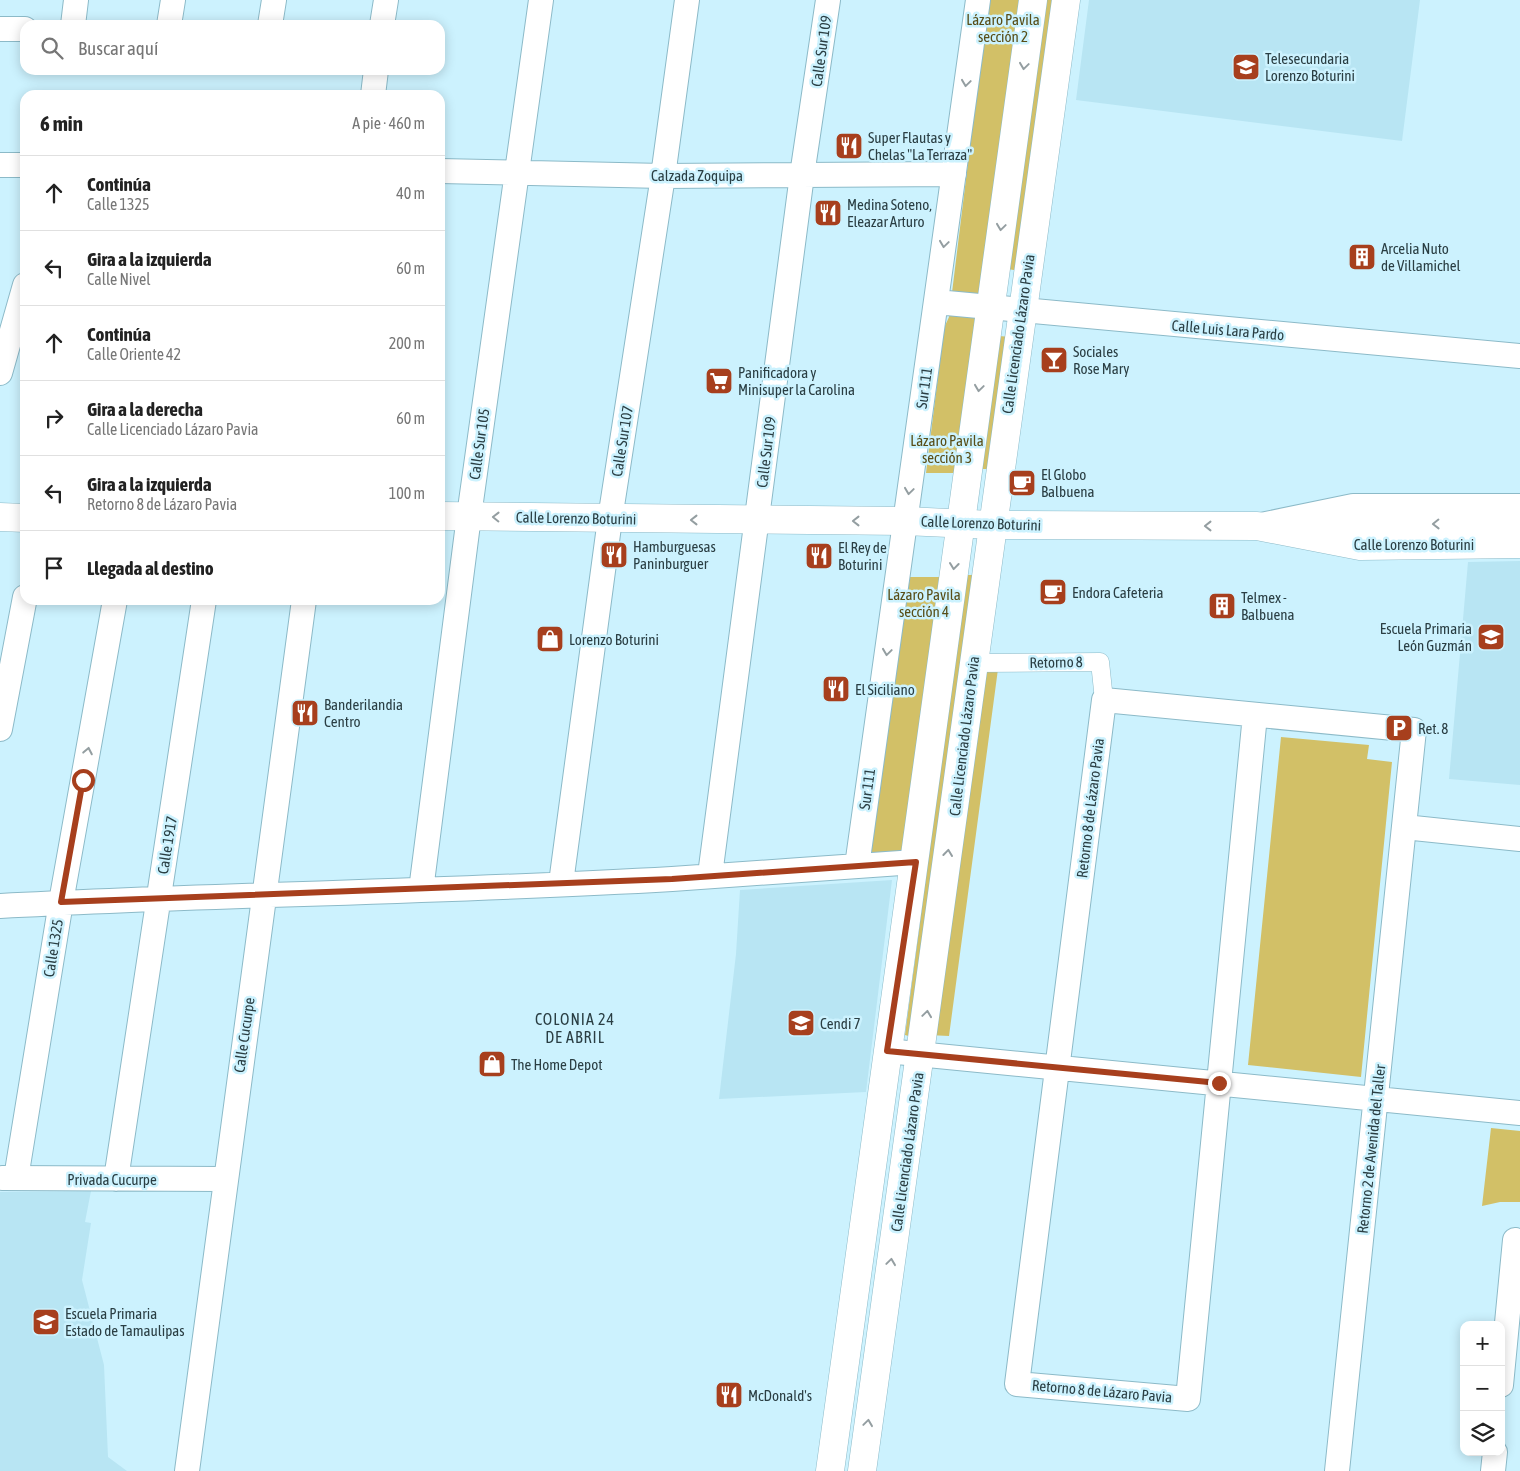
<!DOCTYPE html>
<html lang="es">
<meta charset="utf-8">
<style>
:root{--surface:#fff;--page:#f6f6f6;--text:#222;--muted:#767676;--line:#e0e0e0}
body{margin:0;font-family:"Asap Condensed",sans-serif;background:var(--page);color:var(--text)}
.controls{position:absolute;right:15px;bottom:15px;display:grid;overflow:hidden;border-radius:10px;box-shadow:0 2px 12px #0003}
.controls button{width:45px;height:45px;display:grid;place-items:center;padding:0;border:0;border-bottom:1px solid var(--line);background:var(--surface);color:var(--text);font:25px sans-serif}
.stop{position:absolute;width:15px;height:15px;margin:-11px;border:4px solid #a73f1d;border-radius:50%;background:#fff}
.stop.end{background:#a73f1d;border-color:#fff;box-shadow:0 1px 5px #0008}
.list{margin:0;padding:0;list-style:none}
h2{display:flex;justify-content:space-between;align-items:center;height:65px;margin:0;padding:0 20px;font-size:21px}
h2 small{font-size:16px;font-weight:400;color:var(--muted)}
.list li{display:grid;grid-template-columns:32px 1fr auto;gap:15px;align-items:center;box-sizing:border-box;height:75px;padding:0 20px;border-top:1px solid var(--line)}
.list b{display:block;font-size:19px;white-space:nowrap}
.list p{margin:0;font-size:16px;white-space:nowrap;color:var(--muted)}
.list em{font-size:16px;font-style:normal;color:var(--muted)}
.icon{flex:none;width:28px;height:28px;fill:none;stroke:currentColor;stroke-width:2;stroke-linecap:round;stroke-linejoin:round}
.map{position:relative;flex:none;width:1520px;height:1471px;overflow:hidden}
.search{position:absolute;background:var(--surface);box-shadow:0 2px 12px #0003;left:20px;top:20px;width:425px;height:55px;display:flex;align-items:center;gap:12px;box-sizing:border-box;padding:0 18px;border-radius:15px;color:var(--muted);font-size:19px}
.panel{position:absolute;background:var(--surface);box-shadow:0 2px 12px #0003;left:20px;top:90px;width:425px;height:515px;border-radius:15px}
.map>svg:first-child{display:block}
.built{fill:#b8e5f3}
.green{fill:#d2c067}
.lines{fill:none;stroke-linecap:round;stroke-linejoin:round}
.pedestrian-casing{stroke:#8cbac8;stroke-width:19}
.minor-casing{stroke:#8cbac8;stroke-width:26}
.tertiary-casing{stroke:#8cbac8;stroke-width:29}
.secondary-casing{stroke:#8cbac8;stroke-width:29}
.pedestrian{stroke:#fff;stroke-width:18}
.minor{stroke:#fff;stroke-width:24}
.tertiary{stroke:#fff;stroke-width:28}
.secondary{stroke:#fff;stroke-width:28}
.oneway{stroke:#949ea1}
.route{stroke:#a73f1d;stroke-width:6}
.labels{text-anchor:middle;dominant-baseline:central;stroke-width:5;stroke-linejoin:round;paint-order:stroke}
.park-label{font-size:15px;fill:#584d17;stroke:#ccf2fe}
.street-label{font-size:15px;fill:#2a3e43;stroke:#ccf2fe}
.poi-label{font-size:15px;fill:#2a3e43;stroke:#ccf2fe;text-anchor:start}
.neighbourhood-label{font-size:16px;letter-spacing:1px;fill:#2a3e43;stroke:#ccf2fe}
</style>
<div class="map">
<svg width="1520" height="1471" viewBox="0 0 1520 1471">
<rect width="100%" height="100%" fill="#ccf2fe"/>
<!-- built -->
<path class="built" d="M 1089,0 L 1420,0 L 1402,141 L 1076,100 Z
M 1520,561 L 1520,785 L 1449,779 L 1468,562 Z
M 892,880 L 866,1092 L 719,1099 L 736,954 L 740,890 Z
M 91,1191 L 85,1222 L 91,1223 L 82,1280 L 104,1365 L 108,1457 L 127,1471 L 0,1471 L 0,1192 Z"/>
<!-- green -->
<path class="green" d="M 988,0 L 1026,0 L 962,473 L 926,473 L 944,328 L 949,317 Z
M 1043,0 L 1055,0 L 1020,271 L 1008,269 Z
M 999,336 L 1011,337 L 993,469 L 982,469 Z
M 966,575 L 975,575 L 912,1037 L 905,1035 Z
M 910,577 L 946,577 L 906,853 L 870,855 Z
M 984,668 L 998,669 L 949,1036 L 928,1035 Z
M 1281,737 L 1369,745 L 1367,759 L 1392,762 L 1361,1077 L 1248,1065 Z
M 1491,1128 L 1520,1131 L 1520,1202 L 1500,1202 L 1482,1206 Z"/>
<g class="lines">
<defs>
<path id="pedestrian" d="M 974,663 L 1100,662 L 1104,700"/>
<path id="minor" d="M 73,25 L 76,0
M 169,25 L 173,0
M 270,25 L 274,0
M 382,25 L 386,0
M 0,29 L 25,29
M 373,95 L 376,70
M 0,165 L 25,165
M 440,171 L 663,176 L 954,174
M 936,302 L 1520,356
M 0,373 L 25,285
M 1261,525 L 1353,506 L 1520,506
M 1255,715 L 1188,1399 L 1017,1384 L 1104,700 L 1414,730 L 1337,1471
M 0,729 L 25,597
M 1404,827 L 1520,839
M 857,866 L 978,0
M 710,875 L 802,175 L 828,0
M 561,883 L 610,519 L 663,176 L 687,0
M 421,890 L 469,516 L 541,0
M 0,906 C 224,894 448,892 672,879 C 753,874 834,867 915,862
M 887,1051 L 1520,1113
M 2,1178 L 224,1179
M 16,1178 L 61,902 L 115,600
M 116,1179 L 204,600
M 1501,1385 L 1515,1240
M 187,1471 L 304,600
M 1493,1471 L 1495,1452"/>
<path id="tertiary" d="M 830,1471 L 1033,0
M 862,1471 C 932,981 995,490 1066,0"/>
<path id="secondary" d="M 440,516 L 905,521 L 992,525 L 1257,526 L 1360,546 L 1520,544
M 0,517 L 25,518
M 1316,525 L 1520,523"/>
</defs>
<!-- pedestrian casing -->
<use href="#pedestrian" class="pedestrian-casing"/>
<!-- minor casing -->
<use href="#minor" class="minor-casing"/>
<!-- tertiary casing -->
<use href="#tertiary" class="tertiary-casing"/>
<!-- secondary casing -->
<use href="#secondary" class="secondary-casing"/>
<!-- pedestrian -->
<use href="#pedestrian" class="pedestrian"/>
<!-- minor -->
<use href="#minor" class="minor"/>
<!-- tertiary -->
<use href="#tertiary" class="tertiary"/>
<!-- secondary -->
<use href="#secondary" class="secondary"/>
</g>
<!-- one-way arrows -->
<defs><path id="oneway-chevron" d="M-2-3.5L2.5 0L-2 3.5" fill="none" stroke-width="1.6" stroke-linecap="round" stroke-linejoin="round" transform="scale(1.25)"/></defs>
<g class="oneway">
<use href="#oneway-chevron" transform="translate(1024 66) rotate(98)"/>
<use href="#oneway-chevron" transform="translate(966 83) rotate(98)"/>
<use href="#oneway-chevron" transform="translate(1001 227) rotate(98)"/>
<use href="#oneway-chevron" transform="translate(944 244) rotate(98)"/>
<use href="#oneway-chevron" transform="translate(979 388) rotate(98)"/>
<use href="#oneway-chevron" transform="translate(909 491) rotate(98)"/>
<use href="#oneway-chevron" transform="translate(496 517) rotate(-179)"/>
<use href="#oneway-chevron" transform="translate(694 520) rotate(-180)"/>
<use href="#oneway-chevron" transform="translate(856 521) rotate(-180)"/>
<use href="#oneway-chevron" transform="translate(1436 524) rotate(179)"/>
<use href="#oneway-chevron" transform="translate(1208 526) rotate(-180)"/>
<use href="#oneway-chevron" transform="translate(954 566) rotate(97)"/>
<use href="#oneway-chevron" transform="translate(887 652) rotate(98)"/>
<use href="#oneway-chevron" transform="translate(88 751) rotate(-79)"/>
<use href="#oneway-chevron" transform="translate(948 853) rotate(-83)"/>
<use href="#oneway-chevron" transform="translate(927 1014) rotate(-82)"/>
<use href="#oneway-chevron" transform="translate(891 1262) rotate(-82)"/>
<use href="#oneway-chevron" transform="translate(868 1423) rotate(-82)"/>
</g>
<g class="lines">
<!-- route -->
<path class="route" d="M 83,780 L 61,902 L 672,879 L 916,862 L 887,1051 L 1219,1083"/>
</g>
<!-- icons -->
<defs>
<symbol id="school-square" viewBox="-11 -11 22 22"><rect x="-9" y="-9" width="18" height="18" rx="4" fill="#a73f1d" stroke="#ccf2fe"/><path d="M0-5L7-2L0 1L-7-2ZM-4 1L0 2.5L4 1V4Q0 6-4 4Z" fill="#fff"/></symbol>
<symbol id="restaurant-square" viewBox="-11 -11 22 22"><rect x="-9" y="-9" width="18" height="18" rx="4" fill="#a73f1d" stroke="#ccf2fe"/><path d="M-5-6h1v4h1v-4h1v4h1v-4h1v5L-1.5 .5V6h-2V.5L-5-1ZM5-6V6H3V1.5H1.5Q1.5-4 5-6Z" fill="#fff"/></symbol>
<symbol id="building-square" viewBox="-11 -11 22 22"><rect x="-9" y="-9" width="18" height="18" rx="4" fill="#a73f1d" stroke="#ccf2fe"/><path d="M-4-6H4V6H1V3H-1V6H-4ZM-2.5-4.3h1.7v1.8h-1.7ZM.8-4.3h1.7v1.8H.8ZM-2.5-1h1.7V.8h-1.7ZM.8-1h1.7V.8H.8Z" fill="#fff"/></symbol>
<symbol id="bar-square" viewBox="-11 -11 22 22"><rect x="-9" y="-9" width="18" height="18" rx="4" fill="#a73f1d" stroke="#ccf2fe"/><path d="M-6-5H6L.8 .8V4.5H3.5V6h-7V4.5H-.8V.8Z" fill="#fff"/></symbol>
<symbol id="supermarket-square" viewBox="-11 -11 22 22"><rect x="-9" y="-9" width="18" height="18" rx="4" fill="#a73f1d" stroke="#ccf2fe"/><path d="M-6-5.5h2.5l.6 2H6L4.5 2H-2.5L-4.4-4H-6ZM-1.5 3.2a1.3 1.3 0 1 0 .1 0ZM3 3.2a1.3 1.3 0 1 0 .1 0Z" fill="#fff"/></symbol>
<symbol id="cafe-square" viewBox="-11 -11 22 22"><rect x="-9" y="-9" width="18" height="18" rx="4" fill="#a73f1d" stroke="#ccf2fe"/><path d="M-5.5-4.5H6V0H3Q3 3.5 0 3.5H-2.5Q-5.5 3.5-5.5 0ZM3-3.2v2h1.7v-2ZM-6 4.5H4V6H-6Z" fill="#fff"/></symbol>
<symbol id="shop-square" viewBox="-11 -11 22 22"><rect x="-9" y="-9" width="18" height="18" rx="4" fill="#a73f1d" stroke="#ccf2fe"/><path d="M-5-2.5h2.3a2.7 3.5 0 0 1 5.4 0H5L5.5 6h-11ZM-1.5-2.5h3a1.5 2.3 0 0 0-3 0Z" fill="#fff"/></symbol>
<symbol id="parking-square" viewBox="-11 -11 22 22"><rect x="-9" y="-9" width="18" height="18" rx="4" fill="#a73f1d" stroke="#ccf2fe"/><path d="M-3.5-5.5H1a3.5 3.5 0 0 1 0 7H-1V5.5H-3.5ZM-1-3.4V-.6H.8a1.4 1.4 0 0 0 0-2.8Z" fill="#fff"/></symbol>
</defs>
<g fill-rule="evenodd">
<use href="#school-square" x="1230" y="51" width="32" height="32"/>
<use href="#restaurant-square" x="833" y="130" width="32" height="32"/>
<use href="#restaurant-square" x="812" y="197" width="32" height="32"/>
<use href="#building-square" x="1346" y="241" width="32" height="32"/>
<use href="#bar-square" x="1038" y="344" width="32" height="32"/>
<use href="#supermarket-square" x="703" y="365" width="32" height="32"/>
<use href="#cafe-square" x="1006" y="467" width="32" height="32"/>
<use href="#restaurant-square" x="598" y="539" width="32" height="32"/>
<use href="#restaurant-square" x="803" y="540" width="32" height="32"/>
<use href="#cafe-square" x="1037" y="576" width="32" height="32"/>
<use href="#building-square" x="1206" y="590" width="32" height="32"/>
<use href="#school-square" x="1475" y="621" width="32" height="32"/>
<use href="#shop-square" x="534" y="623" width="32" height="32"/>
<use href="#restaurant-square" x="820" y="673" width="32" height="32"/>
<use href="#restaurant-square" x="289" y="697" width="32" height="32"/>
<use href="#parking-square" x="1383" y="712" width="32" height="32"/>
<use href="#school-square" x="785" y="1007" width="32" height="32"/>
<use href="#shop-square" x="476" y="1048" width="32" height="32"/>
<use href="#school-square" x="30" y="1306" width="32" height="32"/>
<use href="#restaurant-square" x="713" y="1379" width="32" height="32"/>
</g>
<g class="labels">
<!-- park labels -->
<g class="park-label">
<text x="1003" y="19">Lázaro Pavila<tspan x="1003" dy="17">sección 2</tspan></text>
<text x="947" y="440">Lázaro Pavila<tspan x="947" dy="17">sección 3</tspan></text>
<text x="924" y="594">Lázaro Pavila<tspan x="924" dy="17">sección 4</tspan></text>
</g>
<!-- street labels -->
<g class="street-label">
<text transform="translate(821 51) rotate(-82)">Calle Sur 109</text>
<text x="697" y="175">Calzada Zoquipa</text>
<text transform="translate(1228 330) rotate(5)">Calle Luis Lara Pardo</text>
<text transform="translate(1018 334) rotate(-82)">Calle Licenciado Lázaro Pavia</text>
<text transform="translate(924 388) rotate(-82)">Sur 111</text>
<text transform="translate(622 441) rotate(-81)">Calle Sur 107</text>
<text transform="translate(479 444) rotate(-82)">Calle Sur 105</text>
<text transform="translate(766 452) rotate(-83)">Calle Sur 109</text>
<text transform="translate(576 518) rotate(1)">Calle Lorenzo Boturini</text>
<text transform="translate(981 523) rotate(2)">Calle Lorenzo Boturini</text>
<text x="1414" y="544">Calle Lorenzo Boturini</text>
<text transform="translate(1056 662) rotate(-1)">Retorno 8</text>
<text transform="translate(964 736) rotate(-83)">Calle Licenciado Lázaro Pavia</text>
<text transform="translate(867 789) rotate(-82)">Sur 111</text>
<text transform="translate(1090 808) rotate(-83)">Retorno 8 de Lázaro Pavia</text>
<text transform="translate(167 845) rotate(-81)">Calle 1917</text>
<text transform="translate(53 948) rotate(-81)">Calle 1325</text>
<text transform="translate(244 1035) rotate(-82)">Calle Cucurpe</text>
<text transform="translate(1371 1149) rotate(-84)">Retorno 2 de Avenida del Taller</text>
<text transform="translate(907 1152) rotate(-82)">Calle Licenciado Lázaro Pavia</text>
<text x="112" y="1179">Privada Cucurpe</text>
<text transform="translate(1102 1391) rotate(5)">Retorno 8 de Lázaro Pavia</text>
</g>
<!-- poi labels -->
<g class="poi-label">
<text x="1265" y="58">Telesecundaria<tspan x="1265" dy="17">Lorenzo Boturini</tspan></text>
<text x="868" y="137">Super Flautas y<tspan x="868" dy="17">Chelas "La Terraza"</tspan></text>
<text x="847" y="204">Medina Soteno,<tspan x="847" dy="17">Eleazar Arturo</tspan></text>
<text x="1381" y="248">Arcelia Nuto<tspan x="1381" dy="17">de Villamichel</tspan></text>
<text x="1073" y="351">Sociales<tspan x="1073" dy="17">Rose Mary</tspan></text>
<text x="738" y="372">Panificadora y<tspan x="738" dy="17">Minisuper la Carolina</tspan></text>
<text x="1041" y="474">El Globo<tspan x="1041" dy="17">Balbuena</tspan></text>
<text x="633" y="546">Hamburguesas<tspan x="633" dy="17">Paninburguer</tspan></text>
<text x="838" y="547">El Rey de<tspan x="838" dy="17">Boturini</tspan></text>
<text x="1072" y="592">Endora Cafeteria</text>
<text x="1241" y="597">Telmex -<tspan x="1241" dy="17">Balbuena</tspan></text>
<text x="1472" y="628" text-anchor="end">Escuela Primaria<tspan x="1472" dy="17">León Guzmán</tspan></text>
<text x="569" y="639">Lorenzo Boturini</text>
<text x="855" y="689">El Siciliano</text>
<text x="324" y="704">Banderilandia<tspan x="324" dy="17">Centro</tspan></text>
<text x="1418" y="728">Ret. 8</text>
<text x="820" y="1023">Cendi 7</text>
<text x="511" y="1064">The Home Depot</text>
<text x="65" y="1313">Escuela Primaria<tspan x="65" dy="17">Estado de Tamaulipas</tspan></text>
<text x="748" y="1395">McDonald's</text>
</g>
<!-- neighbourhood labels -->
<g class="neighbourhood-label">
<text x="575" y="1019">COLONIA 24<tspan x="575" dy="18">DE ABRIL</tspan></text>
</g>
</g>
</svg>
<div class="controls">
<button>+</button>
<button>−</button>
<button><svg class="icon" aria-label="layers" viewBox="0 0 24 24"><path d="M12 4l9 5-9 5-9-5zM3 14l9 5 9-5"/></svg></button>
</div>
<div class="stop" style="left:83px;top:780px"></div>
<div class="stop end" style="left:1219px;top:1083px"></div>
<div class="search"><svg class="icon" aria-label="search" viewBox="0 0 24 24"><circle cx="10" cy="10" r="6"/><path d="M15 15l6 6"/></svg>Buscar aquí</div>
<section class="panel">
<h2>6 min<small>A pie · 460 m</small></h2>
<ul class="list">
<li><svg class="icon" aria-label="ahead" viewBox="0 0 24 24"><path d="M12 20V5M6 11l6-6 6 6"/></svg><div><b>Continúa</b><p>Calle 1325</p></div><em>40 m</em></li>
<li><svg class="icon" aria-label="left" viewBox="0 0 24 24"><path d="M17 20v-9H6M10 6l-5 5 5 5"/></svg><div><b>Gira a la izquierda</b><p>Calle Nivel</p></div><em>60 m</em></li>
<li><svg class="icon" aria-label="ahead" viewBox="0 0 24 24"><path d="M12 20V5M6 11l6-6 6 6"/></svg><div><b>Continúa</b><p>Calle Oriente 42</p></div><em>200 m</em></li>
<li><svg class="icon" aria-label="right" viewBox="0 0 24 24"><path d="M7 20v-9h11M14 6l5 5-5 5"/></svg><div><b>Gira a la derecha</b><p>Calle Licenciado Lázaro Pavia</p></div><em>60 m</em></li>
<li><svg class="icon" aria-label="left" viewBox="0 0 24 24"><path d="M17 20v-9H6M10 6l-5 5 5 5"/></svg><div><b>Gira a la izquierda</b><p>Retorno 8 de Lázaro Pavia</p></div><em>100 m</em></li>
<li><svg class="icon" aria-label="arrive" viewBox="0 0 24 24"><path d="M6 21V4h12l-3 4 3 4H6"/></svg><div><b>Llegada al destino</b></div></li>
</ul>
</section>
</div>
